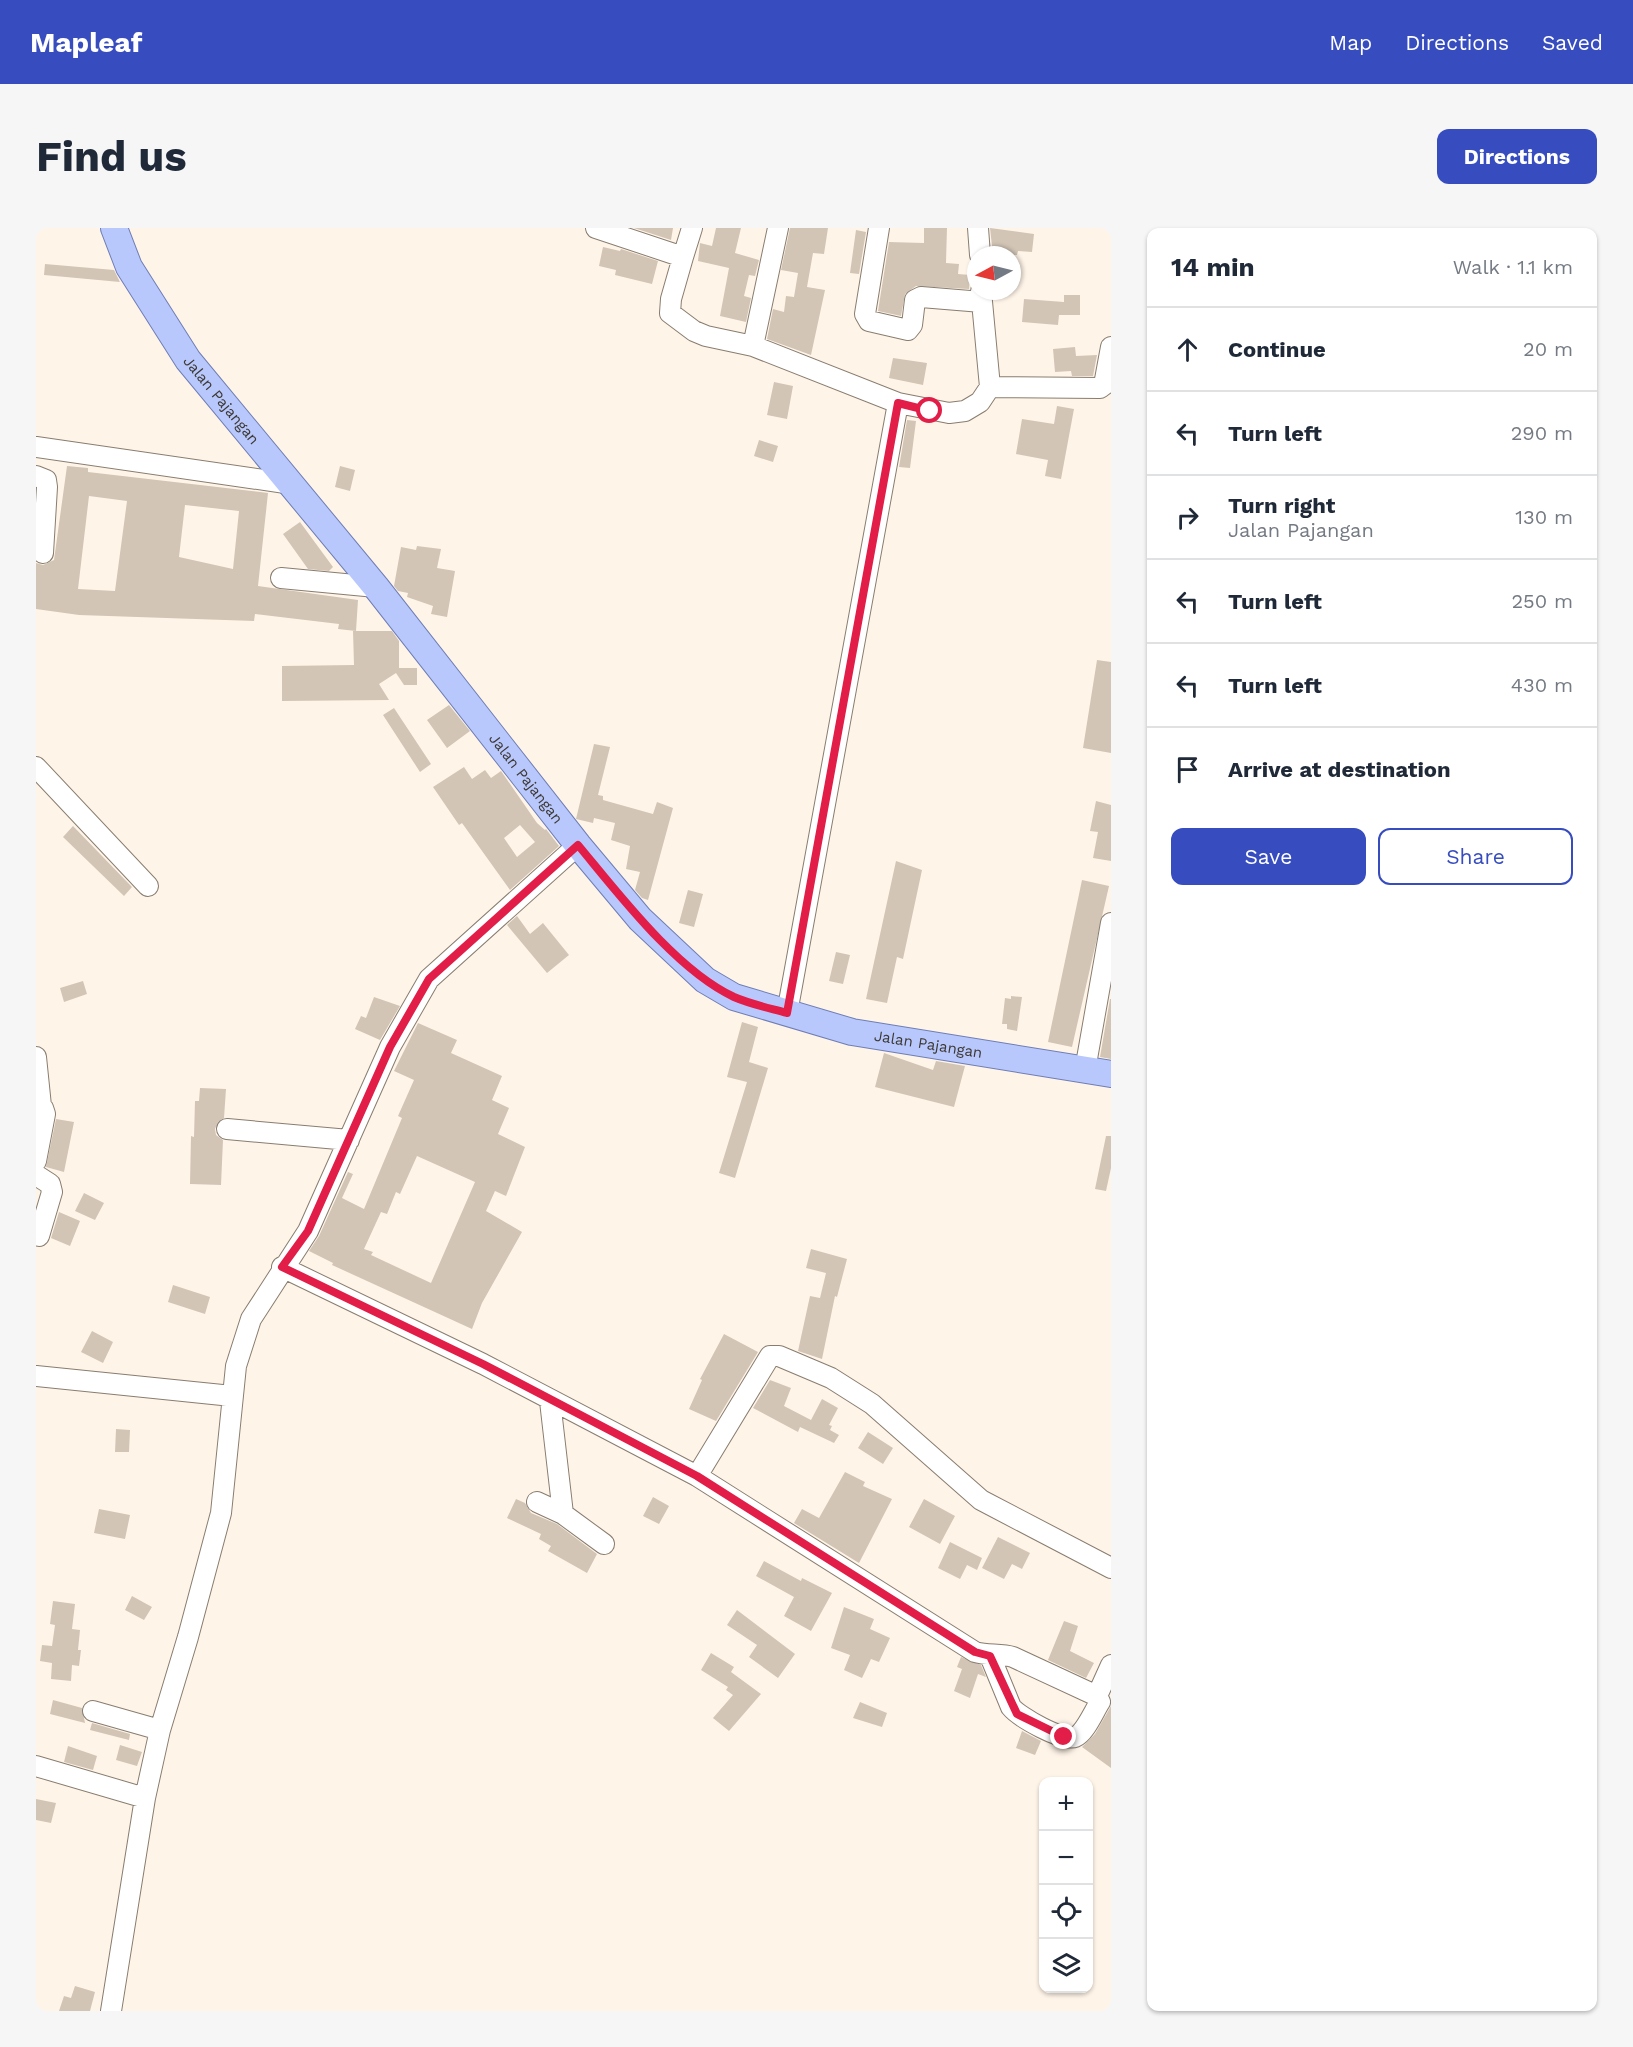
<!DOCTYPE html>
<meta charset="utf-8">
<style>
:root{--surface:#fff;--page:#f6f6f7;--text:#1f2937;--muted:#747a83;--line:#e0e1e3;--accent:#374dbf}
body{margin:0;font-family:"Work Sans",sans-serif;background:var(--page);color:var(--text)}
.controls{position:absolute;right:18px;bottom:18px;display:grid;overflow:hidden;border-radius:12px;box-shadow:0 2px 4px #0004}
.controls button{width:54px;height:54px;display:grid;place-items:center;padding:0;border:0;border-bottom:2px solid var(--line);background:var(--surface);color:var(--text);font:30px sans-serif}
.compass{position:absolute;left:931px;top:18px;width:54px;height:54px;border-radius:50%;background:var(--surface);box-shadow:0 2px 4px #0004;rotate:263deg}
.stop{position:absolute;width:18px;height:18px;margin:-14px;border:4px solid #e11d48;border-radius:50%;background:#fff}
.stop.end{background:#e11d48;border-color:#fff;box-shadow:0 2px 6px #0008}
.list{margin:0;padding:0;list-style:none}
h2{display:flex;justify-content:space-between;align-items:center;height:78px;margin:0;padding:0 24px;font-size:26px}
h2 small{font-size:20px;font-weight:400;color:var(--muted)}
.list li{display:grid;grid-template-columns:39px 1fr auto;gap:18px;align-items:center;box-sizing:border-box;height:84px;padding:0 24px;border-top:2px solid var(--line)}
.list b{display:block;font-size:22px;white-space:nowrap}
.list p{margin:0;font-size:20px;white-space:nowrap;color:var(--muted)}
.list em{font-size:20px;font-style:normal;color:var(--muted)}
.actions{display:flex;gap:12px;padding:18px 24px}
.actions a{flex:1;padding:14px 0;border:2px solid var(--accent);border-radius:12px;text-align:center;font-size:21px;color:var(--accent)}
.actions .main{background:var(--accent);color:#fff}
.icon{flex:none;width:33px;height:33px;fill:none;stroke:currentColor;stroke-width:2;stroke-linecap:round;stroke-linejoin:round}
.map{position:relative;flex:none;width:1075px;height:1783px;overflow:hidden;border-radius:12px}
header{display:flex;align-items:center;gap:36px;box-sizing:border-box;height:84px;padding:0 30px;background:var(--accent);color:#fff}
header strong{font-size:28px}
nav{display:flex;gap:33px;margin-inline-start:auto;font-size:21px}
.intro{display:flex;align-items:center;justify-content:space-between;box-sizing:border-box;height:144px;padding:0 36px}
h1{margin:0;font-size:42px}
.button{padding:15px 27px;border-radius:12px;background:var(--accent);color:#fff;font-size:21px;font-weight:700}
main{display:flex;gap:36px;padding:0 36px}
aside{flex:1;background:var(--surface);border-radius:12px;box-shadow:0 2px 4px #0004}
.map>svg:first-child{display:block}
.building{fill:#d2c5b6;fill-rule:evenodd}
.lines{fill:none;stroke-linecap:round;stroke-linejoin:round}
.minor-casing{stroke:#887d6f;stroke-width:22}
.major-casing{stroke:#6e7eb5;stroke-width:28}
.minor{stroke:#fff;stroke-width:20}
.major{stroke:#b8c8fd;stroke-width:26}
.route{stroke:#e11d48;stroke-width:8}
.labels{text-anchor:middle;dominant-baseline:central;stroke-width:4.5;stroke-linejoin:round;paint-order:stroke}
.street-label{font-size:15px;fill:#3d3832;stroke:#fff4e8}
</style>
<header>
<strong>Mapleaf</strong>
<nav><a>Map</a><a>Directions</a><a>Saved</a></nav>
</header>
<div class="intro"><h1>Find us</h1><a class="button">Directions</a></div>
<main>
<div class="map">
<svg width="1075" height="1783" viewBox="0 0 1075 1783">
<rect width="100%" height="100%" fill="#fff4e8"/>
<!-- building -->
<path class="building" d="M 598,0 L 637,0 L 635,12 Z
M 680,0 L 705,0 L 699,25 L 723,32 L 719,48 L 713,47 L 708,68 L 715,70 L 710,94 L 684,88 L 693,40 L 662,33 L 664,15 L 676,18 Z
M 754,0 L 792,0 L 788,26 L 777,25 L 771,59 L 789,62 L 775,127 L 731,111 L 737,81 L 748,84 L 750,68 L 758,69 L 762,45 L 745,42 Z
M 888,0 L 911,0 L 910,35 L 923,36 L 922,46 L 934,47 L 933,61 L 880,58 L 869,66 L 865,88 L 842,83 L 853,14 L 888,15 Z
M 954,0 L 998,6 L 996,24 L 982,23 L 981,27 L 957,27 Z
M 820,2 L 830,4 L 823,46 L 814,45 Z
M 567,19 L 584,23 L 585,21 L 622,33 L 616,56 L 579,47 L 580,42 L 563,38 Z
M 9,36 L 78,42 L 84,54 L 8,47 Z
M 1028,67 L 1044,67 L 1044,87 L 1023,87 L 1022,97 L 986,94 L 988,71 L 1028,74 Z
M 1039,119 L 1040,128 L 1061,127 L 1057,148 L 1036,148 L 1035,143 L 1019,144 L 1017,121 Z
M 857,130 L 891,135 L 887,157 L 853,150 Z
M 738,154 L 757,158 L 751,191 L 731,187 Z
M 1021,178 L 1038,181 L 1025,251 L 1009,248 L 1012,232 L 980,226 L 986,191 L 1018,196 Z
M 871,192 L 880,193 L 874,240 L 863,239 Z
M 723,212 L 742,218 L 737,234 L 718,228 Z
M 31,238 L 52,240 L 52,244 L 232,265 L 222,358 L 322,372 L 320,403 L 302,401 L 303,396 L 219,386 L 218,393 L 43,387 L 0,381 L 0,335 L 7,337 L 18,332 ZM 53,268 L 91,273 L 79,363 L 42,361 ZM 149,277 L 203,283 L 197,341 L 143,329 Z
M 304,238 L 319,242 L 314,263 L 299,259 Z
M 264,294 L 297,339 L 293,343 L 272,341 L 247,306 Z
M 381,318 L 405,321 L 401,340 L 419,343 L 411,389 L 395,386 L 397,378 L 371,369 L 372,365 L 362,363 L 358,358 L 365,319 L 380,322 Z
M 317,403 L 356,403 L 363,413 L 363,440 L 381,440 L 381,457 L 368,457 L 360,445 L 343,456 L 353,472 L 246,473 L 246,438 L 318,437 Z
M 1061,432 L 1075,434 L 1075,525 L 1047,520 Z
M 413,477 L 434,503 L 411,520 L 391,492 Z
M 358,480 L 395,536 L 384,544 L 347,487 Z
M 558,516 L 574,519 L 562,567 L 567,568 L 567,572 L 617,586 L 621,574 L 637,580 L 612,672 L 606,670 L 599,662 L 604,644 L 590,641 L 594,618 L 575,612 L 579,595 L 558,590 L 557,595 L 540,591 Z
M 428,539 L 436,551 L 449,542 L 455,550 L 465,543 L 501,595 L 509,602 L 510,601 L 523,618 L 474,662 L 426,595 L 423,597 L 397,559 ZM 484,597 L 499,614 L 481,629 L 468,610 Z
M 1060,573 L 1075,577 L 1075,633 L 1057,630 L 1062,604 L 1054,603 Z
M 37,598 L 96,659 L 88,668 L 27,609 Z
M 860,633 L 886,642 L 867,731 L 861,729 L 851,775 L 830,771 Z
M 1046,652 L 1073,658 L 1036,819 L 1012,814 Z
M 652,662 L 667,666 L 658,699 L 643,695 Z
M 481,688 L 494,706 L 507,695 L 533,727 L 511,745 L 471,697 Z
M 800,724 L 814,727 L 807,756 L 793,753 Z
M 47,753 L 51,766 L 28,774 L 24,760 Z
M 975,768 L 986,769 L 981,803 L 971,801 L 971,796 L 966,796 L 969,770 L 975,771 Z
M 338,769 L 364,778 L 344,812 L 319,801 L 325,788 L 330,790 Z
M 1074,771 L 1075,771 L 1075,831 L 1064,829 Z
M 706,794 L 722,799 L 713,834 L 732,840 L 699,950 L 683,945 L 711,854 L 691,849 Z
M 382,795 L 421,812 L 415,825 L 466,848 L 456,872 L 473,880 L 462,906 L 489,919 L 470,968 L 459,963 L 450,983 L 486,1004 L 446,1075 L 436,1101 L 296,1037 L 297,1035 L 273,1023 L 283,1008 L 312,944 L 317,946 L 306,970 L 328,981 L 366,890 L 362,888 L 378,852 L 358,843 ZM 381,928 L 439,954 L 395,1055 L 335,1027 L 337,1024 L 328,1021 L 345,984 L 351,986 L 360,964 L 364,966 Z
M 848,825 L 897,842 L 900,833 L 929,838 L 918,879 L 839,859 Z
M 164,860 L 190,861 L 188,890 L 182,894 L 179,901 L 180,907 L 187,912 L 185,957 L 154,956 L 155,908 L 158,909 L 159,873 L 163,873 Z
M 20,891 L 38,894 L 28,944 L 10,939 Z
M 1070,908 L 1075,908 L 1075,940 L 1070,963 L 1059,961 Z
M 48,965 L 68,975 L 59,992 L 39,983 Z
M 23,984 L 44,993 L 34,1018 L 15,1010 Z
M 775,1021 L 811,1031 L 801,1069 L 799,1068 L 786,1131 L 762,1123 L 774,1068 L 784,1070 L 790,1045 L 770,1040 Z
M 137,1057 L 174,1069 L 169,1086 L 132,1074 Z
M 56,1103 L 77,1114 L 67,1135 L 45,1124 Z
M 688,1106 L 722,1124 L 680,1193 L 653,1181 L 666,1152 L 664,1151 Z
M 734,1152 L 755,1160 L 748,1178 L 775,1192 L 786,1171 L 802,1180 L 793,1197 L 796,1198 L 794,1202 L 803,1207 L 798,1215 L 764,1199 L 762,1204 L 717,1180 Z
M 80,1201 L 94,1202 L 93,1224 L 79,1224 Z
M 832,1204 L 857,1220 L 847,1236 L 822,1220 Z
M 809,1244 L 829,1254 L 827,1258 L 856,1271 L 823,1335 L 758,1295 L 766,1281 L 783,1290 Z
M 617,1269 L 633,1278 L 623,1296 L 607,1288 Z
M 480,1271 L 489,1275 L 495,1285 L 521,1296 L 561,1326 L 551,1345 L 512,1323 L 515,1318 L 503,1311 L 505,1306 L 471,1290 Z
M 888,1271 L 919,1288 L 904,1316 L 873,1299 Z
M 63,1281 L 94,1287 L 89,1311 L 58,1305 Z
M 962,1309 L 994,1325 L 986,1341 L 976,1336 L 968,1351 L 946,1340 Z
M 914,1314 L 946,1330 L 941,1342 L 931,1337 L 924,1351 L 902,1340 Z
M 728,1333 L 765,1353 L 766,1350 L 796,1365 L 775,1403 L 748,1388 L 758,1369 L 720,1348 Z
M 96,1368 L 116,1379 L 108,1392 L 89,1382 Z
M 17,1373 L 39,1376 L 36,1401 L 44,1402 L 42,1422 L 45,1422 L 43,1438 L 36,1437 L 35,1453 L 15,1451 L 16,1435 L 4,1433 L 6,1417 L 16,1418 L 19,1397 L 14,1396 Z
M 808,1379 L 838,1391 L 834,1401 L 854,1410 L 843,1434 L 835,1431 L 826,1450 L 808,1442 L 814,1427 L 795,1420 Z
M 701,1382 L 759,1426 L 742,1450 L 713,1429 L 721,1417 L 691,1397 Z
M 1028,1393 L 1042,1398 L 1034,1423 L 1058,1435 L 1050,1450 L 1012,1432 Z
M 675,1425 L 698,1439 L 695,1444 L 725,1466 L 693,1503 L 677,1490 L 697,1467 L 690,1462 L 692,1459 L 665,1442 Z
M 925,1429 L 945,1437 L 950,1449 L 942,1446 L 934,1470 L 918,1463 L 926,1441 L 921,1439 Z
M 17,1472 L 46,1480 L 49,1495 L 14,1486 Z
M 824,1474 L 851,1485 L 846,1499 L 817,1490 Z
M 1075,1478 L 1075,1540 L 1046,1519 L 1059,1506 Z
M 56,1495 L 94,1506 L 93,1512 L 54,1502 Z
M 986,1503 L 1005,1513 L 999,1527 L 980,1520 Z
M 84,1517 L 106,1524 L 101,1538 L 80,1532 Z
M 32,1518 L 61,1528 L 57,1542 L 28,1534 Z
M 0,1571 L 20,1575 L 15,1595 L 0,1592 Z
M 39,1758 L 59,1764 L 54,1783 L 23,1783 L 28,1768 L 35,1770 Z"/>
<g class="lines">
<defs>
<path id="minor" d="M 560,0 L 647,29 L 635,71 L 634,85 L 658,103 L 670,108 L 717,118 L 862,175 L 913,185 L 929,183 L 944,174 L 954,159 L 945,63
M 843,0 L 829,86 L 833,93 L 872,102 L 876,97 L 879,72 L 885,69 L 946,74
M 942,0 L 944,27
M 647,29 L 656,0
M 717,118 L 742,0
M 954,159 L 1064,160 L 1068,157 L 1075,119
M 0,219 L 256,256
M 0,248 L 10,252 L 11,259 L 7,325
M 245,350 L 340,359
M 0,539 L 112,658
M 751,785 L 862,175
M 0,829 L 5,878
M 1049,842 L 1075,695
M 0,878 L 7,880 L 9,886 L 0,933
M 191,901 L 313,912
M 0,947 L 14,956 L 16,964 L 3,1008
M 246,1039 L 447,1136 L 661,1248 L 939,1424 C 952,1428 964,1425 977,1429 L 1061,1468 L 1064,1474 C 1058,1483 1049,1505 1039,1509 C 1027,1514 983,1489 975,1479 L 954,1428
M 0,1148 L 196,1168
M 514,1173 L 527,1286
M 661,1248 L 734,1128 L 743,1128 L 795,1150 L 836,1176 L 945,1272 L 1075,1340
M 501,1274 L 527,1286 L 568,1316
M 1061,1468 L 1075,1437
M 57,1483 L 124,1502
M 0,1538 L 109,1570 L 75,1783
M 109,1570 L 124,1502 L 152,1409 L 185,1285 L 200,1138 L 215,1091 L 272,1003 L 354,819 L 393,751 L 542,617"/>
<g id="major">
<path id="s1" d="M 78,0 L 93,39 L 152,132 L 340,359 L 542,617 L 604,691 L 669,752 L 698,769 L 816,804 L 1075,846"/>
</g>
</defs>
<!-- minor casing -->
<use href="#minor" class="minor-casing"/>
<!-- major casing -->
<use href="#major" class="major-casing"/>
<!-- minor -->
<use href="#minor" class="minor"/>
<!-- major -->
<use href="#major" class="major"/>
</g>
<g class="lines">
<!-- route -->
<path class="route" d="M 894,183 L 862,175 L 751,785 C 733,780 714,776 698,769 C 640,742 582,665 542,617 L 393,751 L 354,819 L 272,1003 L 246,1039 L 447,1136 L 661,1248 L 939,1424 L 954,1428 L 981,1486 L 1028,1509"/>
</g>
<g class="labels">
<!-- street labels -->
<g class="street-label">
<text stroke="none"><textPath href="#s1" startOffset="204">Jalan Pajangan</textPath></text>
<text stroke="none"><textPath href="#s1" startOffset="690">Jalan Pajangan</textPath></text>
<text stroke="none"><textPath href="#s1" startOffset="1194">Jalan Pajangan</textPath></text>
</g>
</g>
</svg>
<div class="controls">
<button>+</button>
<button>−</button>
<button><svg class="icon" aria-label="locate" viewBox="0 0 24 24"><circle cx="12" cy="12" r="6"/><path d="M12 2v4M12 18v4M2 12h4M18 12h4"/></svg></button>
<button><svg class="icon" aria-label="layers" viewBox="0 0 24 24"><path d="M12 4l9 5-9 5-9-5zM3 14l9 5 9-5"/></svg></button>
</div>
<svg class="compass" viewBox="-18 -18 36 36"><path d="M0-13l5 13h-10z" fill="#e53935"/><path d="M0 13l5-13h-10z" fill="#747a83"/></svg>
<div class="stop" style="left:894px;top:183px"></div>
<div class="stop end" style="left:1028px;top:1509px"></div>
</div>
<aside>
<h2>14 min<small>Walk · 1.1 km</small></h2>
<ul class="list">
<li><svg class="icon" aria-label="ahead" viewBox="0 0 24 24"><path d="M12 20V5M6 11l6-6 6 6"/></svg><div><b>Continue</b></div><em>20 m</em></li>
<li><svg class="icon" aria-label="left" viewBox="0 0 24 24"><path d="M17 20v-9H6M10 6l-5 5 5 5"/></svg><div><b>Turn left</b></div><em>290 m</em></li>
<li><svg class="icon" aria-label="right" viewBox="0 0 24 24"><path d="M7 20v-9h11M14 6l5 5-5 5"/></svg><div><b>Turn right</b><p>Jalan Pajangan</p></div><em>130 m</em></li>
<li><svg class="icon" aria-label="left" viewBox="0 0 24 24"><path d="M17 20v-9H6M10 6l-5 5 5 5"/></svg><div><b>Turn left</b></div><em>250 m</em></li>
<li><svg class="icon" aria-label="left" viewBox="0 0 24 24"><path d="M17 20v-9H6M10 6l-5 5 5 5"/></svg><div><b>Turn left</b></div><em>430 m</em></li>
<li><svg class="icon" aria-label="arrive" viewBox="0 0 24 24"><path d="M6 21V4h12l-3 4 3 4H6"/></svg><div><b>Arrive at destination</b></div></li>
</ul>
<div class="actions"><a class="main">Save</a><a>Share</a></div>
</aside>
</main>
